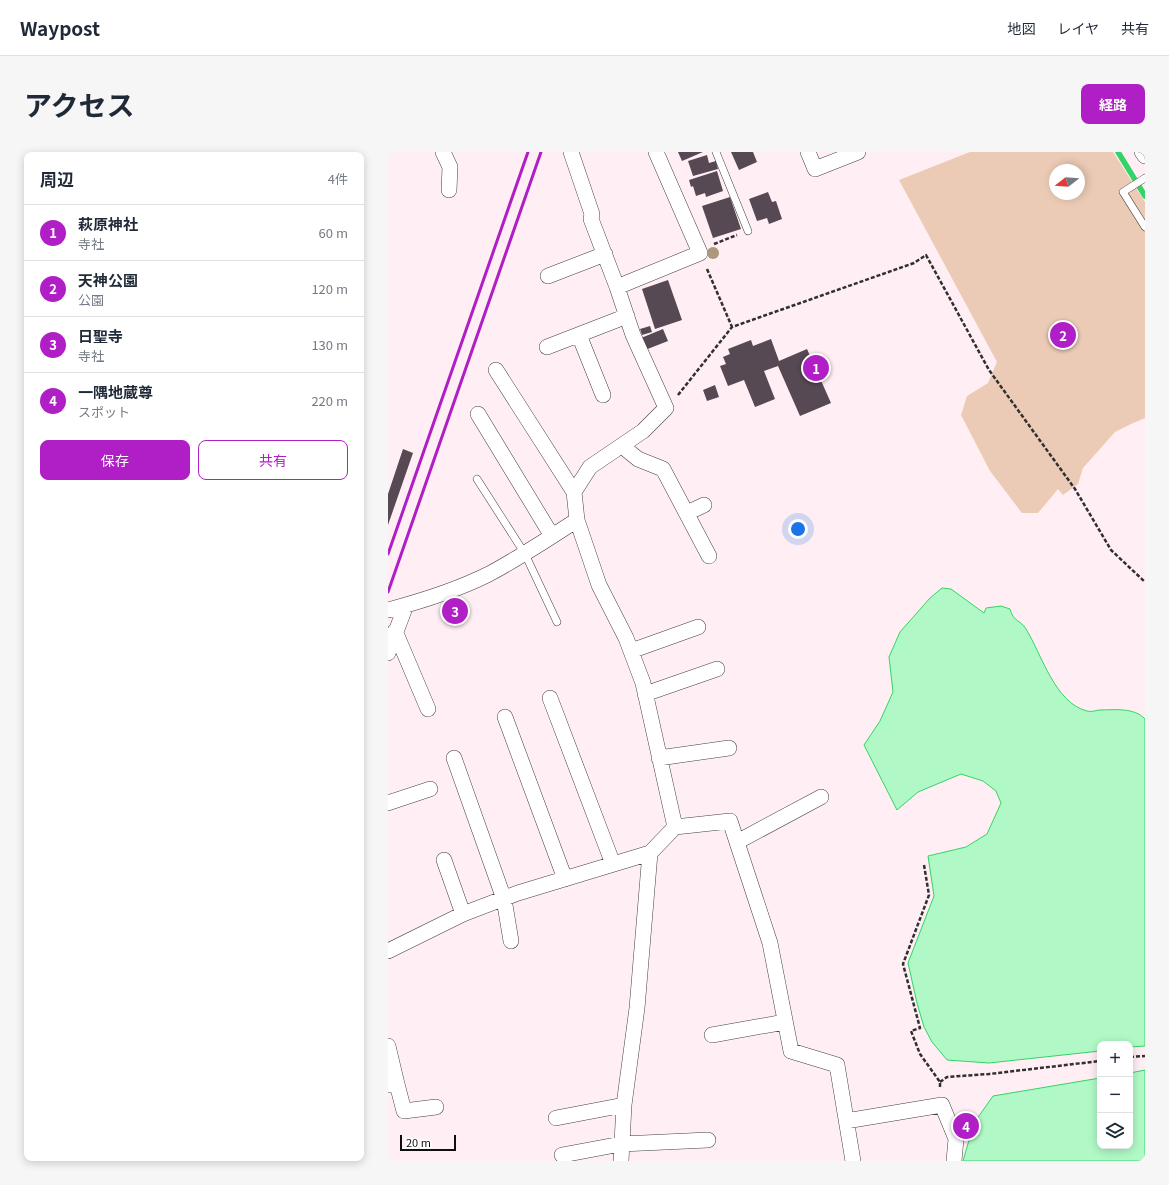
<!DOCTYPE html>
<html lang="ja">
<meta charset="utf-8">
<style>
:root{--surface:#fff;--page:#f6f6f7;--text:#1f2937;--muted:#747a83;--line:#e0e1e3;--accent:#b01ec5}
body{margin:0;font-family:Georgia,"Noto Sans JP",serif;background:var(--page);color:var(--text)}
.controls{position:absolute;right:12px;bottom:12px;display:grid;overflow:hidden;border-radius:8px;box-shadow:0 2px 10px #0003}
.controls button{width:36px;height:36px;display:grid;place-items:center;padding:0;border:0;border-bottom:1px solid var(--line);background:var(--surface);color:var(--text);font:20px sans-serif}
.compass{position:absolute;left:661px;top:12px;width:36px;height:36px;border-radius:50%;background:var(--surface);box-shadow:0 2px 10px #0003;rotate:253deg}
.scale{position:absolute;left:12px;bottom:10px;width:56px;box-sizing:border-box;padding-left:4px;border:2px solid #0e0e0e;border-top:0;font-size:11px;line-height:14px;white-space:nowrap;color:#0e0e0e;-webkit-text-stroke:3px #fff;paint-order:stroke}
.you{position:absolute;left:410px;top:377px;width:14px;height:14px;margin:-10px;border:3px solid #fff;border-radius:50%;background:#1a73e8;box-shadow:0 0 0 6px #1a73e833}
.badge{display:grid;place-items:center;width:26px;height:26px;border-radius:50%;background:var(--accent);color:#fff;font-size:13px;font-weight:700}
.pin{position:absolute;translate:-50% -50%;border:2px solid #fff;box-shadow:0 1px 4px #0006}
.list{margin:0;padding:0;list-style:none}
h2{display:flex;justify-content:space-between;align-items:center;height:52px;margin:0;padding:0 16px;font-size:17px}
h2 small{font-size:13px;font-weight:400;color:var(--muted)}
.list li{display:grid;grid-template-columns:26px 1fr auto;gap:12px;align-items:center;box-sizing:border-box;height:56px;padding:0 16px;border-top:1px solid var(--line)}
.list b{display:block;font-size:15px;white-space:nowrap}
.list p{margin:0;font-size:13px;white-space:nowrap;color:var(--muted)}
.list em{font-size:13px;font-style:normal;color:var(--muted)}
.actions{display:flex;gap:8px;padding:12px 16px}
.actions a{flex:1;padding:9px 0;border:1px solid var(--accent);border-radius:8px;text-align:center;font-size:14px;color:var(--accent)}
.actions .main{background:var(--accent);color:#fff}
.icon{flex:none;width:22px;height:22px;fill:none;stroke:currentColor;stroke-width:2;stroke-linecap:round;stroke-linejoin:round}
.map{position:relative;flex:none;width:757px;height:1009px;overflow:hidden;border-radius:8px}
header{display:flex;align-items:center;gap:24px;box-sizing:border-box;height:56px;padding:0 20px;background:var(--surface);border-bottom:1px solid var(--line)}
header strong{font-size:19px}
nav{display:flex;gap:22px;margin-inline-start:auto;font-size:14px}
.intro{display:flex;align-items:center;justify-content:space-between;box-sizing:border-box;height:96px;padding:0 24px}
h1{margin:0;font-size:28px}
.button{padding:10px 18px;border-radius:8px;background:var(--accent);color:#fff;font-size:14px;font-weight:700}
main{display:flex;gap:24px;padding:0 24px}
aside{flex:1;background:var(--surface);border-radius:8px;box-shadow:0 2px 10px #0003}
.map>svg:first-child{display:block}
.green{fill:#eccbb6;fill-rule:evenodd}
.water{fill:#b0f9c6;stroke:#33d467}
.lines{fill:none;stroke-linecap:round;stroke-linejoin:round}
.stream{stroke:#33d467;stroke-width:5.5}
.building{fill:#574953}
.service-casing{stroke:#414141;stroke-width:8}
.minor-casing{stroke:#414141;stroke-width:16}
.path{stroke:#303030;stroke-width:2.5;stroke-dasharray:4 2;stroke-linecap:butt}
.service{stroke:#fff;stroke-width:7}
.minor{stroke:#fff;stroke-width:15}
.rail{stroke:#b01ec5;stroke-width:3}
.tree{fill:#ac987c}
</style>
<header>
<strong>Waypost</strong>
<nav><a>地図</a><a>レイヤ</a><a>共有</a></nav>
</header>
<div class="intro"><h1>アクセス</h1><a class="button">経路</a></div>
<main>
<aside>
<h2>周辺<small>4件</small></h2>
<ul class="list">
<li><span class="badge">1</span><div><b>萩原神社</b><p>寺社</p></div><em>60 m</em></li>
<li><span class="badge">2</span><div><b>天神公園</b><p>公園</p></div><em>120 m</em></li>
<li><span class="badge">3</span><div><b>日聖寺</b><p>寺社</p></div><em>130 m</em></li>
<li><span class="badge">4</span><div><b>一隅地蔵尊</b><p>スポット</p></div><em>220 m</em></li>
</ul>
<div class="actions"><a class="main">保存</a><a>共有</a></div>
</aside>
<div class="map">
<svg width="757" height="1009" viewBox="0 0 757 1009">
<rect width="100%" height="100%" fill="#ffeef3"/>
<!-- green -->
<path class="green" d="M 582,0 L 725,0 L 757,50 L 757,266 L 743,272 L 727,280 L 695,316 L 690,332 L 675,343 L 670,337 L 650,361 L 634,361 L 602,319 L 573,263 L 579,244 L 600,231 L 609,210 L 511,28 ZM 667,18 L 691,18 L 691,42 L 667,42 Z"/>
<!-- water -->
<path class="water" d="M 554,436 L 563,437 L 596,461 L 598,456 L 613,454 L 622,457 C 626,471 632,467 638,477 C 654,503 667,551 699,559 C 702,560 707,559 711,558 C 726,558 746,555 757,567 L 757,894 L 742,895 L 742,892 L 712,892 L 712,899 L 601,911 L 559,908 L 544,890 L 536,875 L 529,851 L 520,811 L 546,744 L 540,704 L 578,695 L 599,682 L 613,651 L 608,639 L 595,629 L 573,622 L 530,640 L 509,658 L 476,593 L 492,569 L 505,540 L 501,505 L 512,480 L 542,446 Z
M 757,918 L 757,1009 L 575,1009 L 586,971 L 605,944 L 712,926 L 712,994 L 742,994 L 742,921 Z"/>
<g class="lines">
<!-- stream -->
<path class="stream" d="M 730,0 L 757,44"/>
</g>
<!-- building -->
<path class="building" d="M 290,0 L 315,0 L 294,9 Z
M 343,0 L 365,0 L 369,10 L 351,18 Z
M 319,3 L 321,11 L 328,9 L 330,17 L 305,24 L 300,9 Z
M 329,19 L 335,39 L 318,45 L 317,41 L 308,44 L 305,34 L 303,35 L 301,28 Z
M 380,40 L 384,50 L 388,49 L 394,67 L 381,72 L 379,66 L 369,69 L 361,47 Z
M 342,45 L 353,77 L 325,86 L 314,54 Z
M 280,128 L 294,168 L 267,177 L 254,137 Z
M 262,174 L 264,180 L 254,183 L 252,177 Z
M 275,177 L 280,189 L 257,198 L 253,186 Z
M 383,187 L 391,209 L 419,197 L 443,251 L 412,264 L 390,214 L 376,219 L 387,247 L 367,255 L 356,228 L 340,234 L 332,214 L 338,212 L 335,205 L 342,202 L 340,197 L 363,188 L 365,194 Z
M 327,233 L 331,245 L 319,249 L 315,238 Z
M 15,297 L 25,301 L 0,373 L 0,342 Z"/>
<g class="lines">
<defs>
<path id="service" d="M 328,0 L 360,79
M 757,26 L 735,40 L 757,75
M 89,327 L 137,402 L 169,470"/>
<path id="minor" d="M 55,0 L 62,15 L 61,38
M 183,0 L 204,62 L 203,67 L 229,135 L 245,183 L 278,256 L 255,279 L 202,315 L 186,340 L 189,368 L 211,433 L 238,486 L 255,531 L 287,675 L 262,701 L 249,856 L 236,953 L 233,1009
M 420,0 L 427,17 L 470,0
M 754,0 L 757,4
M 160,124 L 217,102
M 229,135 L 312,101 L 268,0
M 191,183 L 215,243
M 159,195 L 239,164
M 108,218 L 186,340
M 90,262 L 164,384
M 234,294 L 250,307 L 275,317 L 321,404
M 299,361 L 316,353
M 0,458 C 34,449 69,438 101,422 C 131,406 160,387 189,368
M 7,479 L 40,557
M 243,499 L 310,475
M 0,501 L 18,453
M 257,542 L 329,517
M 162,546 L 225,712
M 117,565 L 177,727
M 66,606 L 116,747 L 123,789
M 271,606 L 341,596
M 0,651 L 42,637
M 287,675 L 342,669 L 382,791 L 403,899 L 449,913 L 465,1009
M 349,690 L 433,645
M 56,708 L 75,762
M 0,799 L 75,762 L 130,741 L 262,701
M 324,883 L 397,870
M 0,894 L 9,932 L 0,933
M 9,932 L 16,959 L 48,955
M 168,966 L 236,953
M 458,969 L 554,953 L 568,987 L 566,1009
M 174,1003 L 233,992 L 320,988"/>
</defs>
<!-- service casing -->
<use href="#service" class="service-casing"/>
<!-- minor casing -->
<use href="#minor" class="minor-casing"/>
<!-- path -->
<path class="path" d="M 326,92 L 349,83
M 319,117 L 344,175
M 290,243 L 344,175 L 526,111 L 538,103 L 601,218 L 687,337 L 723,398 L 757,430
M 536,713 L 541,743 L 515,812 L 532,876 L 523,879 L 532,902 L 552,930 L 552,936
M 742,905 L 757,904
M 552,930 L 559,925 L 601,922 L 712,909"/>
<!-- service -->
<use href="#service" class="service"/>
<!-- minor -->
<use href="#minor" class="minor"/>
<!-- rail -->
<path class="rail" d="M 0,402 L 140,0
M 0,440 L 153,0"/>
</g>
<!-- trees -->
<circle class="tree" cx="325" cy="101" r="6"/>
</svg>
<div class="controls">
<button>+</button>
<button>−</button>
<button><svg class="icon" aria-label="layers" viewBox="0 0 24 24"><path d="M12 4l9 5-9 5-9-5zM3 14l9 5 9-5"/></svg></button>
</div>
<svg class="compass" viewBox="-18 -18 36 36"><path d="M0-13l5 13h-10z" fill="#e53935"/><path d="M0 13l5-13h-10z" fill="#747a83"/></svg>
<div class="scale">20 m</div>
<div class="you"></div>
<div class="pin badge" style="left:428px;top:216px">1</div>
<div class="pin badge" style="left:675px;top:183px">2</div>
<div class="pin badge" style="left:67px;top:459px">3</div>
<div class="pin badge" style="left:578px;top:974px">4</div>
</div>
</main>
